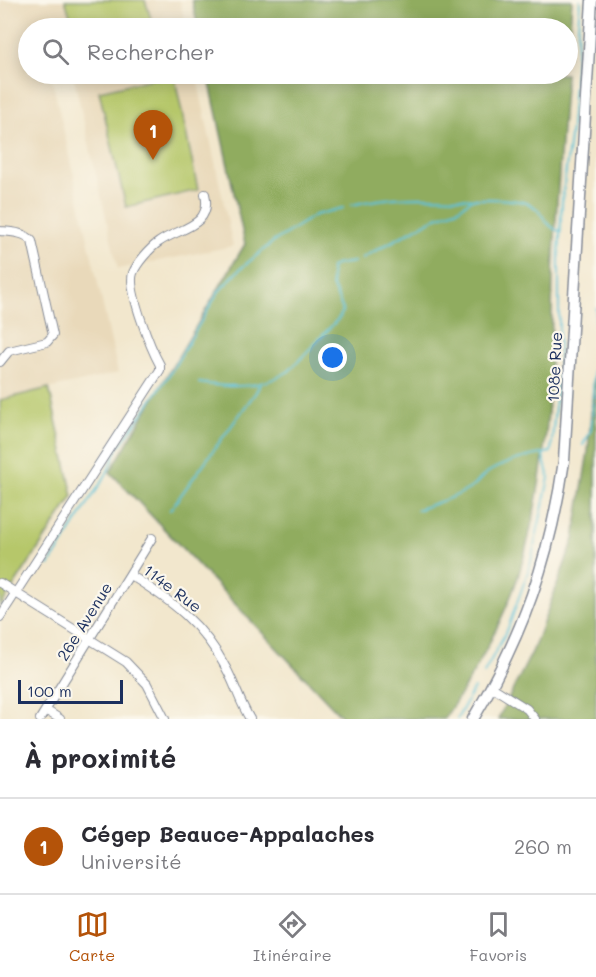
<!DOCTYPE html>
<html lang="fr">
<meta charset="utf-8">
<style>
:root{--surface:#fff;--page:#f7f7f7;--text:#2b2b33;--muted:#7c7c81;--line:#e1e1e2;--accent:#b45309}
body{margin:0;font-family:Mali,sans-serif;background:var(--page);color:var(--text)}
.scale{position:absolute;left:18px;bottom:15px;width:105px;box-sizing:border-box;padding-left:6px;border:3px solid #1b2f5e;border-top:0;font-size:16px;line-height:21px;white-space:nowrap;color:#1b2f5e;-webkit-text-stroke:4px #fbf7ec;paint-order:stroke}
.you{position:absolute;left:333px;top:358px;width:21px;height:21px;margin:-15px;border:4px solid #fff;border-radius:50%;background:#1a73e8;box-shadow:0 0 0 9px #1a73e833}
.badge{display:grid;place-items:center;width:39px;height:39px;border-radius:50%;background:var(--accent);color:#fff;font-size:20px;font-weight:700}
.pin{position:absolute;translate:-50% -50px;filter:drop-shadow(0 2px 3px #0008)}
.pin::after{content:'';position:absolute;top:32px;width:21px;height:18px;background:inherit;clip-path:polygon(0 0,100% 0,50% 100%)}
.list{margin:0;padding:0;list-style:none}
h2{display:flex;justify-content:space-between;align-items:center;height:78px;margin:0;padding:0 24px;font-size:26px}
h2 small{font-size:20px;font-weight:400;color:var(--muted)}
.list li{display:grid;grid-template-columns:39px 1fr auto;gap:18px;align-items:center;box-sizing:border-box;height:96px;padding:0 24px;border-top:2px solid var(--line)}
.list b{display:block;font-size:22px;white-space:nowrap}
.list p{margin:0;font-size:20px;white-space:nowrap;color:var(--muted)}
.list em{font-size:20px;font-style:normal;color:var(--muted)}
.icon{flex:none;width:33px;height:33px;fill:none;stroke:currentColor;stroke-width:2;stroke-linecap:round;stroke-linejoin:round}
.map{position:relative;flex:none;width:596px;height:719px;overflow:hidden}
.search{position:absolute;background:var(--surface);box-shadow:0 3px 15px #0003;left:18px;right:18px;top:18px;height:66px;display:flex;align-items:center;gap:15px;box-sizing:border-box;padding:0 21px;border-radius:33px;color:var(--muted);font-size:22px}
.sheet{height:174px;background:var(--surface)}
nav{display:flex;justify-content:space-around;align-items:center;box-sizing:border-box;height:84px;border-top:2px solid var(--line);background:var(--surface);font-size:16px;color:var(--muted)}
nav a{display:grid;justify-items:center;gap:3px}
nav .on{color:var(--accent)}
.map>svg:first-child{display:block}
.built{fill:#e9d9ba}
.green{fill:#b6c76a;stroke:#687b64;stroke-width:1.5}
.forest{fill:#90ac5e;stroke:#566e5e;stroke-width:1.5}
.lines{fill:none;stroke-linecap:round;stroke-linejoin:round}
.stream{stroke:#5ac1d7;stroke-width:2}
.minor-casing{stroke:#868b96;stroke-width:10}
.major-casing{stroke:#868b96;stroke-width:13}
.minor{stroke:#fff;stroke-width:8}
.major{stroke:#fff;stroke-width:10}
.labels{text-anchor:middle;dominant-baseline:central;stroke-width:4.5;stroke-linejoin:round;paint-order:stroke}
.street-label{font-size:16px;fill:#1b2f5e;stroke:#fbf7ec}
</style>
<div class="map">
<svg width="596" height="719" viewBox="0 0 596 719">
<rect width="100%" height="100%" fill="#fbf7ec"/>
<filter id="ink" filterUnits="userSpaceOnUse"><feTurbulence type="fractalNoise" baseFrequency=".0167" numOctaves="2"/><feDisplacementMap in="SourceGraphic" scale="12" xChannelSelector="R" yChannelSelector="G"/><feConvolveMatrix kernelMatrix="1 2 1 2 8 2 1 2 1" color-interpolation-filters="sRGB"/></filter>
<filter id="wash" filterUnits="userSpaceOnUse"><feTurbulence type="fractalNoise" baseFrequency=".008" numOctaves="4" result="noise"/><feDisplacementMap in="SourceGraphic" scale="24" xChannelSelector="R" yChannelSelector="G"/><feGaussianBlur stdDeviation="1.35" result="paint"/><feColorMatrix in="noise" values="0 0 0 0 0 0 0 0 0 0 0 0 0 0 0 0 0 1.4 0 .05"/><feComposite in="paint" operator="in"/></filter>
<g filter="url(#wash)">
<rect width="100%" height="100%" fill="#f2e7cd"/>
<!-- built -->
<path class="built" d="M 0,0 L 180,0 L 186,28 L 28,28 L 28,74 L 51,74 L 118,373 L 0,400 Z
M 73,74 L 196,74 L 233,246 L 118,269 Z"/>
<!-- green -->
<path class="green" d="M 65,0 L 145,0 L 154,28 L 74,28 Z
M 174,74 L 198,190 L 126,207 L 99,91 Z
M 49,388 L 73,496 L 0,607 L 0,400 Z"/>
<!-- forest -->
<path class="forest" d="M 192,0 L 572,0 L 568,58 L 568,28 L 198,28 Z
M 208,74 L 566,74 C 561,141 556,209 553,277 C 551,332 552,387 545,441 C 540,487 529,548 513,591 C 495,636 471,680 444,719 L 344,719 L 110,472 L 245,244 Z
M 596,349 L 596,719 L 498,719 L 533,650 L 574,539 L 588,451 Z"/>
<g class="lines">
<!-- stream -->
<path class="stream" d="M 352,205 C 393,194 434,197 476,199 C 492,199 512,198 527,203 C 542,207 544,227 561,232
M 362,258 L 437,217 L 458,209 L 471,200
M 199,383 C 231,388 261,389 289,371 L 340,317 L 343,310 L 332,285 L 331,268 L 335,265 L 354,262
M 583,445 L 591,430 L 592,420 L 596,308
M 170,510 L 256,392 L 260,384
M 417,510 C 434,503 453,499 469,489 C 477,484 482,476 490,471 C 509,460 530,456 551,452 L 559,364 L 559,255 L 562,202 L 571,129 L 580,0
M 49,565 L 106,475 L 118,448 L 169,375 L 219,291 L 240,269 L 273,242 L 315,215 L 343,208
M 484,673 L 508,628 L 530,566 L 549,478 L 543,456 L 544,454
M 457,719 L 474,688"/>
</g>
</g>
<g filter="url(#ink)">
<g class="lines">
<defs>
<path id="minor" d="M 0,231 C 10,232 25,232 32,241 L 53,335 L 47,342 L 9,351 L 0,362
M 130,575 C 172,601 203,624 226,668 C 235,684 240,703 250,719
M 0,583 L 126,662 L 147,684 L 165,719
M 0,617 L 160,370 L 160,365 C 151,349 127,289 133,273 C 137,263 150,248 159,242 C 178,228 213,227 205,194
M 492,687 L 527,709 L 535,719
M 47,711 L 60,719
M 40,719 L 152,538"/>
<path id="major" d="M 473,719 C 523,635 550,558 564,461 L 592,0"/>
</defs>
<!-- minor casing -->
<use href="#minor" class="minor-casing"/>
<!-- major casing -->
<use href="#major" class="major-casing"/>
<!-- minor -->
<use href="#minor" class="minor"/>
<!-- major -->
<use href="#major" class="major"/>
</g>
</g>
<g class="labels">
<!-- street labels -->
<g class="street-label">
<text transform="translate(554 367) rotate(-87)">108e Rue</text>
<text transform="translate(173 588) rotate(37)">114e Rue</text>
<text transform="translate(84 621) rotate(-58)">26e Avenue</text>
</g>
</g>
</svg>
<div class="scale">100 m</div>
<div class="you"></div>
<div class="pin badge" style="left:153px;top:160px">1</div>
<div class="search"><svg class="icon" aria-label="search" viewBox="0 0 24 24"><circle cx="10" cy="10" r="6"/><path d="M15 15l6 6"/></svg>Rechercher</div>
</div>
<section class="sheet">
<h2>À proximité<small></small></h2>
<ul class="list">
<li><span class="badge">1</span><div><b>Cégep Beauce-Appalaches</b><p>Université</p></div><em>260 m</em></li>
</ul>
</section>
<nav>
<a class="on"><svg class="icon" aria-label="map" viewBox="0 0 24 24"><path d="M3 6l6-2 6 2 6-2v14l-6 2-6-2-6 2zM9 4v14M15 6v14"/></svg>Carte</a>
<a><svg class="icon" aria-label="directions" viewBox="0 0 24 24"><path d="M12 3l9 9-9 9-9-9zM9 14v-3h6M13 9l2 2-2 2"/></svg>Itinéraire</a>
<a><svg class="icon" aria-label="saved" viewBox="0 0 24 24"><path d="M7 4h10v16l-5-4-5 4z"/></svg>Favoris</a>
</nav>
